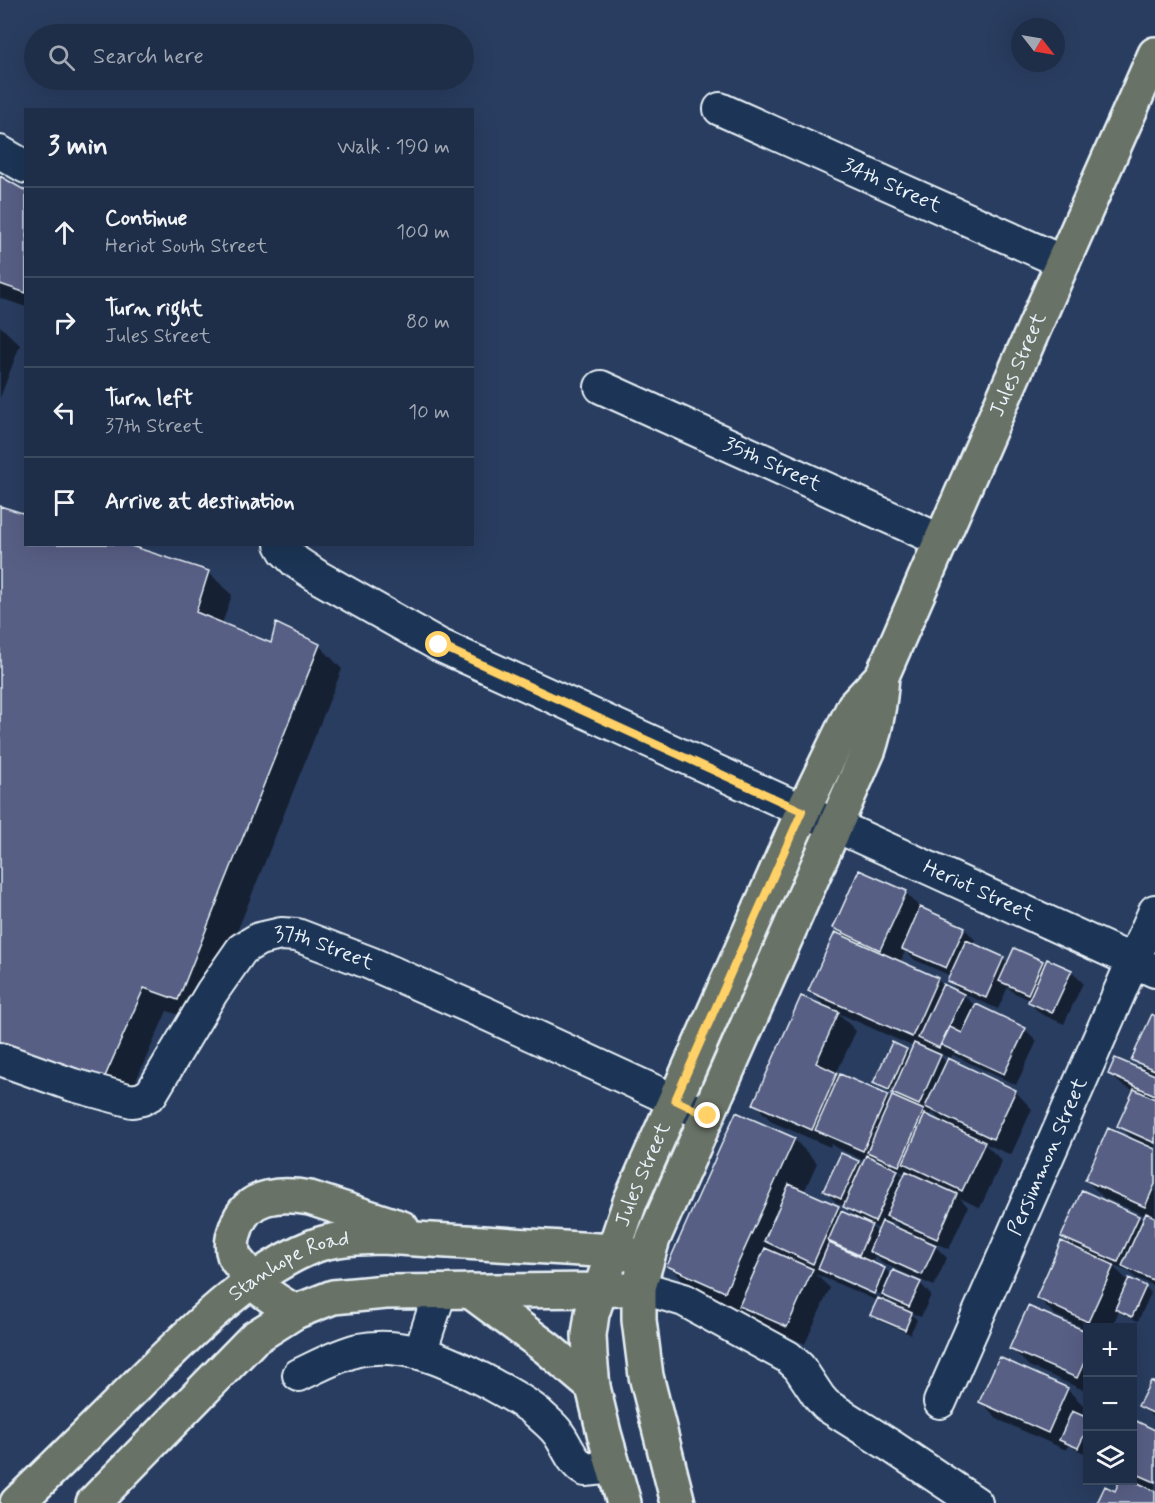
<!DOCTYPE html>
<meta charset="utf-8">
<style>
:root{--surface:#1f2e48;--page:#27364f;--text:#f1f3f6;--muted:#a1a8b4;--line:#3c4a60}
body{margin:0;font-family:Mynerve,sans-serif;background:var(--page);color:var(--text)}
.controls{position:absolute;right:18px;bottom:18px;display:grid;overflow:hidden;border-radius:0px;box-shadow:0 6px 24px #0002}
.controls button{width:54px;height:54px;display:grid;place-items:center;padding:0;border:0;border-bottom:2px solid var(--line);background:var(--surface);color:var(--text);font:30px sans-serif}
.compass{position:absolute;left:1011px;top:18px;width:54px;height:54px;border-radius:50%;background:var(--surface);box-shadow:0 6px 24px #0002;rotate:121deg}
.stop{position:absolute;width:18px;height:18px;margin:-14px;border:4px solid #ffd166;border-radius:50%;background:#fff}
.stop.end{background:#ffd166;border-color:#fff;box-shadow:0 2px 6px #0008}
.list{margin:0;padding:0;list-style:none}
h2{display:flex;justify-content:space-between;align-items:center;height:78px;margin:0;padding:0 24px;font-size:26px}
h2 small{font-size:20px;font-weight:400;color:var(--muted)}
.list li{display:grid;grid-template-columns:39px 1fr auto;gap:18px;align-items:center;box-sizing:border-box;height:90px;padding:0 24px;border-top:2px solid var(--line)}
.list b{display:block;font-size:22px;white-space:nowrap}
.list p{margin:0;font-size:20px;white-space:nowrap;color:var(--muted)}
.list em{font-size:20px;font-style:normal;color:var(--muted)}
.icon{flex:none;width:33px;height:33px;fill:none;stroke:currentColor;stroke-width:2;stroke-linecap:round;stroke-linejoin:round}
.map{position:relative;flex:none;width:1155px;height:1503px;overflow:hidden}
.search{position:absolute;background:var(--surface);box-shadow:0 6px 24px #0002;left:24px;top:24px;width:450px;height:66px;display:flex;align-items:center;gap:15px;box-sizing:border-box;padding:0 21px;border-radius:33px;color:var(--muted);font-size:22px}
.panel{position:absolute;background:var(--surface);box-shadow:0 6px 24px #0002;left:24px;top:108px;width:450px;height:438px;border-radius:0px}
.map>svg:first-child{display:block}
.shadow{fill:#0007;fill-rule:evenodd}
.building{fill:#595f85;stroke:#e8f1f8;stroke-width:1.5}
.lines{fill:none;stroke-linecap:round;stroke-linejoin:round}
.minor-casing{stroke:#e8f1f8;stroke-width:36}
.major-casing{stroke:#e8f1f8;stroke-width:38}
.minor{stroke:#1d3557;stroke-width:32}
.major{stroke:#697266;stroke-width:33}
.route{stroke:#ffd166;stroke-width:8}
.labels{text-anchor:middle;dominant-baseline:central;stroke-width:4.5;stroke-linejoin:round;paint-order:stroke}
.street-label{font-size:21px;fill:#e8f1f8;stroke:#1d3557}
</style>
<div class="map">
<svg width="1155" height="1503" viewBox="0 0 1155 1503">
<rect width="100%" height="100%" fill="#293d60"/>
<filter id="ink" filterUnits="userSpaceOnUse"><feTurbulence type="fractalNoise" baseFrequency=".0167" numOctaves="2"/><feDisplacementMap in="SourceGraphic" scale="12" xChannelSelector="R" yChannelSelector="G"/><feConvolveMatrix kernelMatrix="1 2 1 2 8 2 1 2 1" color-interpolation-filters="sRGB"/></filter>
<g filter="url(#ink)">
<!-- shadow -->
<path class="shadow" d="M 0,177 L 26,193 L 26,307 L 0,298 Z
M 0,326 L 20,345 L 0,398 Z
M 0,507 L 26,544 L 208,572 L 232,595 L 222,624 L 272,645 L 319,645 L 342,669 L 201,1022 L 167,1011 L 126,1103 L 0,1058 Z
M 906,893 L 923,910 L 964,928 L 975,940 L 973,945 L 1003,958 L 1008,963 L 1042,962 L 1046,966 L 1071,971 L 1083,983 L 1064,1024 L 1041,1014 L 1029,1002 L 1030,1000 L 1013,992 L 1008,987 L 998,1009 L 962,993 L 976,1007 L 1025,1029 L 1037,1041 L 1016,1085 L 955,1056 L 953,1054 L 949,1061 L 1015,1091 L 1032,1109 L 1011,1155 L 984,1143 L 1002,1161 L 980,1208 L 960,1198 L 968,1207 L 949,1249 L 930,1241 L 947,1258 L 934,1286 L 882,1263 L 875,1256 L 872,1264 L 885,1269 L 892,1276 L 920,1283 L 931,1295 L 921,1317 L 909,1312 L 917,1320 L 910,1334 L 878,1320 L 872,1315 L 878,1301 L 815,1274 L 830,1288 L 805,1344 L 759,1323 L 749,1314 L 692,1289 L 669,1266 L 794,1139 L 817,1163 L 804,1192 L 838,1207 L 845,1215 L 858,1220 L 844,1206 L 837,1203 L 825,1191 L 858,1162 L 863,1167 L 865,1161 L 835,1147 L 831,1144 L 830,1147 L 772,1122 L 755,1104 L 828,1009 L 810,991 L 845,938 L 835,928 ZM 905,951 L 915,960 L 951,976 L 949,981 L 962,994 L 944,986 L 937,979 L 900,963 ZM 838,1013 L 914,1047 L 911,1054 L 907,1050 L 875,1083 L 881,1088 L 895,1094 L 903,1102 L 891,1100 L 887,1096 L 840,1078 L 836,1074 L 856,1031 ZM 936,1052 L 950,1058 L 947,1063 ZM 932,1112 L 945,1125 L 930,1118 ZM 898,1171 L 906,1174 L 905,1178 ZM 892,1220 L 904,1232 L 890,1226 ZM 870,1225 L 880,1229 L 878,1233 ZM 833,1274 L 882,1295 L 880,1298 L 833,1277 ZM 889,1299 L 898,1308 L 887,1303 Z
M 1155,1018 L 1155,1286 L 1136,1278 L 1130,1272 L 1113,1266 L 1129,1282 L 1130,1280 L 1146,1287 L 1151,1293 L 1138,1321 L 1122,1314 L 1119,1311 L 1111,1328 L 1088,1328 L 1088,1330 L 1055,1315 L 1038,1298 L 1075,1249 L 1063,1237 L 1083,1192 L 1139,1217 L 1143,1222 L 1146,1216 L 1104,1198 L 1086,1180 L 1136,1142 L 1119,1125 L 1135,1091 L 1122,1085 L 1110,1074 L 1146,1073 L 1133,1059 Z
M 1088,1334 L 1088,1392 L 1029,1366 L 1011,1348 Z
M 1132,1351 L 1138,1356 L 1132,1367 Z
M 1155,1385 L 1155,1419 L 1140,1405 Z
M 1067,1389 L 1085,1407 L 1081,1417 L 1088,1420 L 1088,1444 L 1084,1453 L 1068,1445 L 1066,1450 L 999,1420 L 981,1402 Z
M 1132,1422 L 1155,1431 L 1155,1503 L 1099,1503 L 1132,1480 Z"/>
<!-- building -->
<path class="building" d="M 0,176 L 26,191 L 26,293 L 0,284 Z
M 0,506 L 26,514 L 26,544 L 125,544 L 209,571 L 196,612 L 271,643 L 276,623 L 320,644 L 178,1000 L 144,988 L 103,1081 L 0,1044 Z
M 859,870 L 907,891 L 880,950 L 833,928 Z
M 920,907 L 965,927 L 946,968 L 902,949 Z
M 835,932 L 938,978 L 912,1037 L 808,991 Z
M 966,940 L 1004,957 L 986,998 L 947,981 Z
M 1014,948 L 1043,961 L 1028,994 L 999,981 Z
M 1047,959 L 1072,970 L 1052,1013 L 1028,1002 Z
M 943,984 L 964,994 L 939,1048 L 918,1038 Z
M 801,996 L 839,1012 L 816,1063 L 837,1073 L 812,1130 L 753,1104 Z
M 976,1004 L 1026,1028 L 1004,1074 L 941,1045 L 950,1027 L 962,1033 Z
M 1152,1014 L 1155,1016 L 1155,1070 L 1131,1060 Z
M 892,1042 L 907,1049 L 889,1090 L 873,1083 Z
M 914,1043 L 941,1055 L 919,1105 L 892,1093 Z
M 948,1058 L 1016,1090 L 993,1139 L 925,1107 Z
M 1115,1058 L 1155,1075 L 1155,1095 L 1108,1074 Z
M 840,1074 L 888,1095 L 863,1151 L 815,1130 Z
M 1134,1089 L 1155,1099 L 1155,1143 L 1117,1126 Z
M 892,1096 L 924,1110 L 899,1166 L 867,1152 Z
M 736,1112 L 795,1138 L 725,1292 L 667,1266 Z
M 925,1114 L 985,1142 L 962,1191 L 903,1163 Z
M 1108,1128 L 1155,1149 L 1155,1184 L 1145,1207 L 1085,1180 Z
M 841,1153 L 859,1161 L 841,1199 L 823,1191 Z
M 866,1155 L 898,1170 L 875,1222 L 843,1207 Z
M 906,1171 L 957,1194 L 937,1239 L 886,1216 Z
M 789,1184 L 839,1206 L 813,1264 L 764,1241 Z
M 1082,1190 L 1139,1216 L 1118,1262 L 1061,1237 Z
M 841,1211 L 872,1225 L 859,1255 L 828,1241 Z
M 1146,1213 L 1155,1217 L 1155,1281 L 1122,1266 Z
M 882,1221 L 936,1245 L 922,1275 L 869,1251 Z
M 1061,1241 L 1114,1265 L 1088,1322 L 1036,1298 Z
M 829,1243 L 885,1268 L 874,1294 L 818,1269 Z
M 765,1248 L 813,1269 L 787,1327 L 739,1306 Z
M 893,1270 L 921,1282 L 909,1307 L 882,1295 Z
M 1129,1278 L 1146,1286 L 1132,1317 L 1115,1309 Z
M 878,1298 L 912,1313 L 905,1330 L 870,1315 Z
M 1028,1306 L 1088,1332 L 1088,1354 L 1077,1378 L 1009,1349 Z
M 999,1357 L 1068,1388 L 1048,1433 L 979,1402 Z
M 1151,1381 L 1155,1383 L 1155,1414 L 1138,1406 Z
M 1072,1411 L 1088,1418 L 1088,1427 L 1078,1448 L 1059,1440 Z
M 1132,1419 L 1155,1430 L 1155,1482 L 1132,1472 Z
M 1120,1480 L 1132,1480 L 1155,1491 L 1155,1503 L 1097,1503 L 1105,1486 L 1115,1491 Z"/>
<g class="lines">
<defs>
<g id="minor">
<path id="s1" d="M 720,109 L 1063,262"/>
<path d="M 0,152 L 26,167"/>
<path id="s2" d="M 601,387 L 942,541"/>
<path id="s3" d="M 281,544 L 285,551 L 296,562 L 320,578 L 439,645 L 1155,971"/>
<path id="s4" d="M 0,1059 L 73,1085 L 132,1101 L 142,1099 L 151,1094 L 212,992 L 242,949 L 259,939 L 281,934 L 297,935 L 370,963 L 489,1015 L 708,1116"/>
<path d="M 639,1287 L 684,1300 L 788,1357 L 799,1367 L 819,1397 L 826,1405 L 891,1446 L 976,1503"/>
<path d="M 420,1353 L 440,1292"/>
<path d="M 299,1375 C 318,1366 338,1355 358,1350 C 406,1340 452,1363 493,1385 C 509,1394 525,1402 539,1414 C 545,1420 553,1426 558,1433 C 567,1445 572,1463 585,1470 L 614,1467"/>
<path id="s5" d="M 940,1402 L 1155,911"/>
</g>
<g id="major">
<path d="M 470,1291 L 547,1348 L 593,1387"/>
<path d="M 295,1312 C 281,1303 264,1294 253,1282 C 248,1278 245,1272 242,1267 C 239,1263 235,1259 234,1255 C 231,1247 233,1236 236,1228 C 247,1194 280,1193 310,1198 L 402,1228"/>
<path id="s6" d="M 17,1503 C 58,1464 98,1424 138,1384 C 188,1335 248,1272 314,1246 C 334,1238 360,1238 382,1237 L 614,1251 L 633,1255"/>
<path d="M 93,1503 L 254,1338 L 295,1312 L 333,1297 L 386,1292 L 600,1290 L 619,1289"/>
<path id="s7" d="M 624,1503 L 604,1433 L 593,1387 L 590,1355 L 589,1335 L 592,1314 L 630,1202 L 803,811 L 854,706 L 882,676"/>
<path id="s8" d="M 678,1503 L 646,1376 L 639,1320 L 639,1287 L 653,1239 L 869,749 C 877,725 880,702 882,676 L 1063,262 L 1155,54"/>
</g>
</defs>
<!-- minor casing -->
<use href="#minor" class="minor-casing"/>
<!-- major casing -->
<use href="#major" class="major-casing"/>
<!-- minor -->
<use href="#minor" class="minor"/>
<!-- major -->
<use href="#major" class="major"/>
</g>
</g>
<g class="lines" filter="url(#ink)">
<!-- route -->
<path class="route" d="M 439,645 L 802,811 L 675,1100 L 708,1116"/>
</g>
<g class="labels">
<!-- street labels -->
<g class="street-label">
<text stroke="none"><textPath href="#s1" startOffset="188">34th Street</textPath></text>
<text stroke="none"><textPath href="#s8" startOffset="1220">Jules Street</textPath></text>
<text stroke="none"><textPath href="#s2" startOffset="188">35th Street</textPath></text>
<text stroke="none"><textPath href="#s3" startOffset="782">Heriot Street</textPath></text>
<text stroke="none"><textPath href="#s4" startOffset="418">37th Street</textPath></text>
<text stroke="none"><textPath href="#s5" startOffset="268">Persimmon Street</textPath></text>
<text stroke="none"><textPath href="#s7" startOffset="342">Jules Street</textPath></text>
<text stroke="none"><textPath href="#s6" startOffset="364">Stanhope Road</textPath></text>
</g>
</g>
</svg>
<div class="controls">
<button>+</button>
<button>−</button>
<button><svg class="icon" aria-label="layers" viewBox="0 0 24 24"><path d="M12 4l9 5-9 5-9-5zM3 14l9 5 9-5"/></svg></button>
</div>
<svg class="compass" viewBox="-18 -18 36 36"><path d="M0-13l5 13h-10z" fill="#e53935"/><path d="M0 13l5-13h-10z" fill="#a1a8b4"/></svg>
<div class="stop" style="left:439px;top:645px"></div>
<div class="stop end" style="left:708px;top:1116px"></div>
<div class="search"><svg class="icon" aria-label="search" viewBox="0 0 24 24"><circle cx="10" cy="10" r="6"/><path d="M15 15l6 6"/></svg>Search here</div>
<section class="panel">
<h2>3 min<small>Walk · 190 m</small></h2>
<ul class="list">
<li><svg class="icon" aria-label="ahead" viewBox="0 0 24 24"><path d="M12 20V5M6 11l6-6 6 6"/></svg><div><b>Continue</b><p>Heriot South Street</p></div><em>100 m</em></li>
<li><svg class="icon" aria-label="right" viewBox="0 0 24 24"><path d="M7 20v-9h11M14 6l5 5-5 5"/></svg><div><b>Turn right</b><p>Jules Street</p></div><em>80 m</em></li>
<li><svg class="icon" aria-label="left" viewBox="0 0 24 24"><path d="M17 20v-9H6M10 6l-5 5 5 5"/></svg><div><b>Turn left</b><p>37th Street</p></div><em>10 m</em></li>
<li><svg class="icon" aria-label="arrive" viewBox="0 0 24 24"><path d="M6 21V4h12l-3 4 3 4H6"/></svg><div><b>Arrive at destination</b></div></li>
</ul>
</section>
</div>
